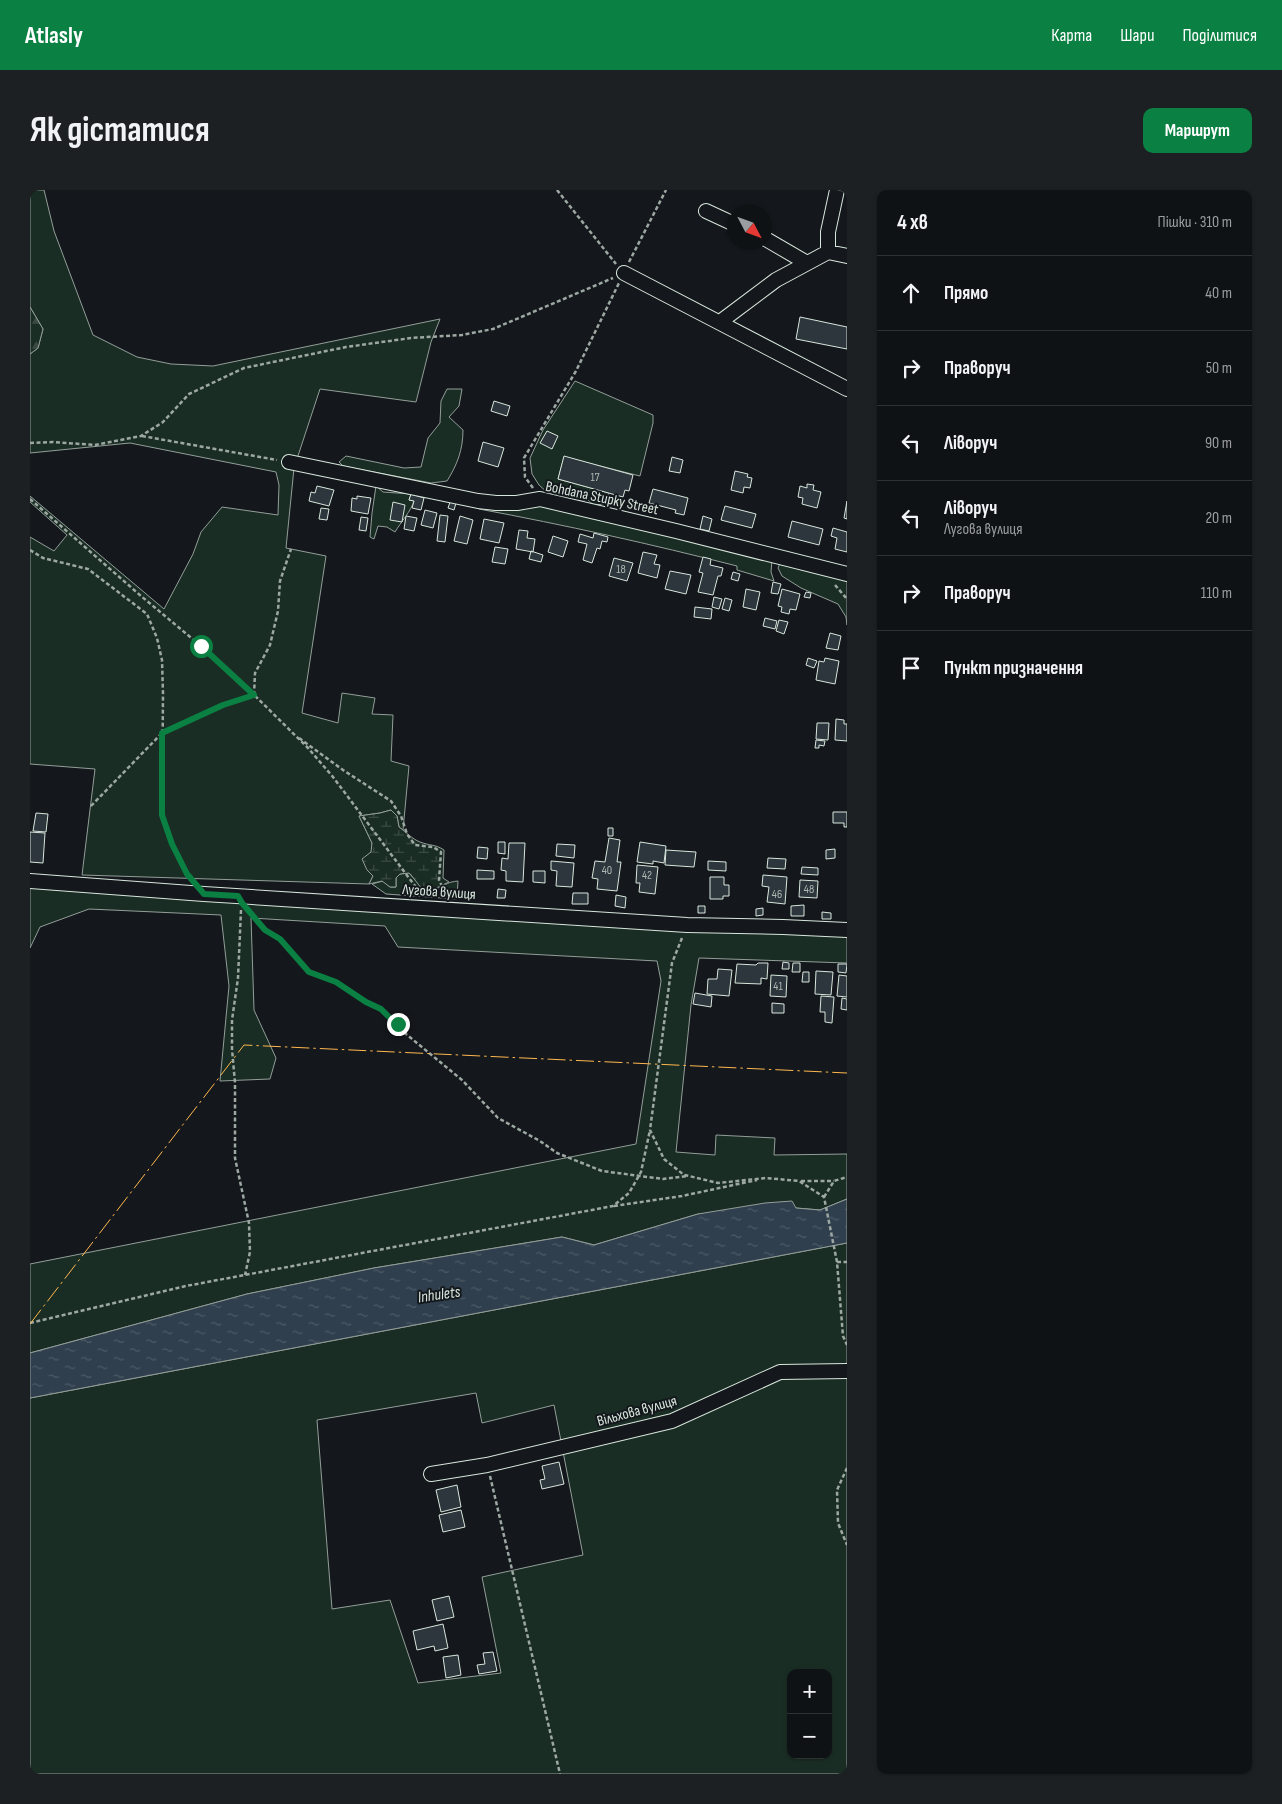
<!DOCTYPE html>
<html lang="uk">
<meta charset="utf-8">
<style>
:root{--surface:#0f1215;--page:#1d2022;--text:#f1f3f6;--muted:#9b9ea0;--line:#2f3234;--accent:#0b8043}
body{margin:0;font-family:"Sofia Sans Condensed",sans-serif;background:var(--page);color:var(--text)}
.controls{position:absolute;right:15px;bottom:15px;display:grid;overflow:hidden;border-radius:10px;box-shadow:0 1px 4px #0004}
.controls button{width:45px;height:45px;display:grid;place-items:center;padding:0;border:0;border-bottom:1px solid var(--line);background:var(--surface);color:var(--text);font:25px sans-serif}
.compass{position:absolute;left:697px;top:15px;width:45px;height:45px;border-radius:50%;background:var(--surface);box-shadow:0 1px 4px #0004;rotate:131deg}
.stop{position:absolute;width:15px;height:15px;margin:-11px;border:4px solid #0b8043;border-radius:50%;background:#fff}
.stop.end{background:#0b8043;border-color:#fff;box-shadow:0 1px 5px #0008}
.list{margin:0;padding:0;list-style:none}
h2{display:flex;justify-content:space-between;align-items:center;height:65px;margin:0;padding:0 20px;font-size:21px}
h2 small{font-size:16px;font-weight:400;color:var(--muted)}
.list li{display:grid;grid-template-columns:32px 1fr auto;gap:15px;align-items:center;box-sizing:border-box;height:75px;padding:0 20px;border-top:1px solid var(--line)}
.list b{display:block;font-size:19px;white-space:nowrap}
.list p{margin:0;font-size:16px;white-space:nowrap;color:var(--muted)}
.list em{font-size:16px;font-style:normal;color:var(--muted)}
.icon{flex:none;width:28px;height:28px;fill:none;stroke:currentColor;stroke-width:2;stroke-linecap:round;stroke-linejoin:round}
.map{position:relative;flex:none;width:817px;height:1584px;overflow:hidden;border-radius:10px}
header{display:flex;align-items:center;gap:30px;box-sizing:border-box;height:70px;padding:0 25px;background:var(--accent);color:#fff}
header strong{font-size:24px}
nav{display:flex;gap:28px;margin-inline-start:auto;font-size:18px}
.intro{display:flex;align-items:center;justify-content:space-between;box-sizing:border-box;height:120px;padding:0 30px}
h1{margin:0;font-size:35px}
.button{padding:12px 22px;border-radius:10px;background:var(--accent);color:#fff;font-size:18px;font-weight:700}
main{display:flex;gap:30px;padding:0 30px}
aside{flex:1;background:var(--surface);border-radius:10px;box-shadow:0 1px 4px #0004}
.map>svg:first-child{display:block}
.green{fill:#1a2d24;stroke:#939e99;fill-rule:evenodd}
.forest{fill:url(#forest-firs);stroke:#939e99}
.wetland{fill:url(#wetland-marsh);stroke:#939e99}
.water{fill:url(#water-ripples);stroke:#939e99}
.building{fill:#2c363c;stroke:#d8e6dc}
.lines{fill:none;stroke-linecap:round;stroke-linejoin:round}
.minor-casing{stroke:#d8e6dc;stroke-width:16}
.path{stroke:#9da8a2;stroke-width:2.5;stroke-dasharray:4 2.5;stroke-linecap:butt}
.minor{stroke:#14181c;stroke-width:14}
.power{stroke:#ffb74d;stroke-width:1;stroke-dasharray:18 4 2.5 4;stroke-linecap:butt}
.route{stroke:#0b8043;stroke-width:6}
.labels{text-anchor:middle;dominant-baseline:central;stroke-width:4;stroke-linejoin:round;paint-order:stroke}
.number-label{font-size:12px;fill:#adbab4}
.street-label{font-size:15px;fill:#d8e6dc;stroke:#14181c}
.water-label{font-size:16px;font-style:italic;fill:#d8e6dc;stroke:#14181c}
</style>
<header>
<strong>Atlasly</strong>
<nav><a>Карта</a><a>Шари</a><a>Поділитися</a></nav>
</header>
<div class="intro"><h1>Як дістатися</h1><a class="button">Маршрут</a></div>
<main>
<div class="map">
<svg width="817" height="1584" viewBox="0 0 817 1584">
<defs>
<pattern id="forest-firs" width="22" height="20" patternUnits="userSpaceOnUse" patternTransform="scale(1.25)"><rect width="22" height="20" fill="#1a2d24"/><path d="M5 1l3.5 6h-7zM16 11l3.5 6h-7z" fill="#3b4b43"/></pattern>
<pattern id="wetland-marsh" width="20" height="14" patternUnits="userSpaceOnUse" patternTransform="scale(1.25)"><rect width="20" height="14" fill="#1a2d24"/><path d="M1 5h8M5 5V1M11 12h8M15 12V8" fill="none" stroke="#3b4b43"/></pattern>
<pattern id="water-ripples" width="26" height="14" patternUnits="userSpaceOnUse" patternTransform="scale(1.25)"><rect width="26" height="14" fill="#2f3f4d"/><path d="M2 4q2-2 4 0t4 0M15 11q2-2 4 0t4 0" fill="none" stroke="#4c5b66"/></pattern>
</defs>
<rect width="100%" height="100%" fill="#14181c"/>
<!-- green -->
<path class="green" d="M 0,0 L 14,0 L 24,41 L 63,145 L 107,167 L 141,174 L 183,176 L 410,129 L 401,152 L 386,212 L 290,199 L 264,278 L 256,358 L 296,366 L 272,523 L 308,533 L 312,503 L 345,508 L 342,524 L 363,525 L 361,571 L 379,576 L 373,640 L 369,637 L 367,626 L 361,620 L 350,623 L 329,626 L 342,653 L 343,686 L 339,694 L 52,685 L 65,579 L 0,574 L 0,347 L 24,361 L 37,345 L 0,312 L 0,306 L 134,419 L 163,364 L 171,342 L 192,317 L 248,325 L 249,295 L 246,282 L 100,253 L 0,263 L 0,164 L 8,158 L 13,139 L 0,117 Z
M 545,191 L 623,225 L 623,233 L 610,286 L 534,267 L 528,289 L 579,303 L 574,314 L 564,315 L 558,310 L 552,311 L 519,304 L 509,295 L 502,284 L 500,268 L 513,240 Z
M 417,199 L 432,199 L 429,216 L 419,227 L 433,240 C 433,260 427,275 417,291 L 401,293 L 313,276 L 309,272 L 316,266 L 374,278 L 391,277 L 398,248 L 410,233 L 411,211 Z
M 346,296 L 353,302 L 381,304 L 379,310 L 384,311 C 381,321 371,332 365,342 L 357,337 L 348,336 L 344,349 L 340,347 L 342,323 Z
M 516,312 L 742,369 L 741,382 L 744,391 L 707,380 L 707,376 C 621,354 535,335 449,319 L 451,315 Z
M 751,371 L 817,386 L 817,435 L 816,427 L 808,414 L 771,398 L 752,386 L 748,378 Z
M 379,683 L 388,693 L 391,699 C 396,699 403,701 408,698 C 417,694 418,692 428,691 L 427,709 L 356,704 L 342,694 L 353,691 L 360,697 L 366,697 L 366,688 L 370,684 Z
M 0,694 L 817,745 L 817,773 L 669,768 L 661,815 L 646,962 L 685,965 L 686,945 L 745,948 L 744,965 L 817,964 L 817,1009 L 790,1020 L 766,1018 L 668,1024 L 564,1055 L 532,1047 L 344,1078 L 217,1104 L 0,1163 L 0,1074 L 606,954 L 631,791 L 627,771 L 368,757 L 355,736 L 221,728 L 224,820 L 246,868 L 240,889 L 190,891 L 199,796 L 191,725 L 59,719 L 10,737 L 0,758 Z
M 817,1053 L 817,1584 L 0,1584 L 0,1208 ZM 446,1203 L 452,1233 L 524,1215 L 553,1365 L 452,1387 L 471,1483 L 388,1493 L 360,1410 L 302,1419 L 287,1230 ZM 761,1483 L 798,1483 L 798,1565 L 761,1565 Z"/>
<!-- forest -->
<path class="forest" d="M 0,117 L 13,139 L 8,158 L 0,164 Z"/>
<!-- wetland -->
<path class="wetland" d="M 361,620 L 367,626 L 369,637 C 376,642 382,649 390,652 C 400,656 405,654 414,660 L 413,688 L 419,692 L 402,700 L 399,705 C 390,699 387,691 379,683 L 370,684 L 366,688 L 366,697 L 360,697 L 352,691 L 339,694 L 343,686 L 337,680 L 332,669 L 341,662 L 342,653 L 329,626 L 350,623 Z"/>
<!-- water -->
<path class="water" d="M 817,1009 L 817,1053 L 0,1208 L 0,1163 L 217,1104 L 344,1078 L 532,1047 L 564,1055 L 668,1024 L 735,1013 L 762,1011 L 766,1018 L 790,1020 Z"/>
<!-- building -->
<path class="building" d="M 770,127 L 817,137 L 817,159 L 766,149 Z
M 464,211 L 480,216 L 477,226 L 461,221 Z
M 517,241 L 528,246 L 522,259 L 510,253 Z
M 453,252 L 474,258 L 468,277 L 448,271 Z
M 534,266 L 603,285 L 599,301 L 595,300 L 593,307 L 528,289 Z
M 642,267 L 653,270 L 650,283 L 639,281 Z
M 705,281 L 718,284 L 717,287 L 722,288 L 720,298 L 714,297 L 713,303 L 701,300 Z
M 777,294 L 784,295 L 783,300 L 791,302 L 787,318 L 772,314 L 773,308 L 768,307 L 770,296 L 777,298 Z
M 287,296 L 304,300 L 299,316 L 279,311 L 281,302 L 285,303 Z
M 623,299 L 658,308 L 654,325 L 645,323 L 646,320 L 619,313 Z
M 381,304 L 394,308 L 391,320 L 382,318 L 384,311 L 379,310 Z
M 327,306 L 341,308 L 338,324 L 321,321 L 322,308 L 327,309 Z
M 817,311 L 817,329 L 814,328 Z
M 363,312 L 375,315 L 372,332 L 360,330 Z
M 420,312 L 426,313 L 424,320 L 418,318 Z
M 695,316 L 726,324 L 722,338 L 691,330 Z
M 291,318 L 299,319 L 297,330 L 289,329 Z
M 395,320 L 407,323 L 403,338 L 391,335 Z
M 410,325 L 418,326 L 415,352 L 407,351 Z
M 376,326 L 387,328 L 384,341 L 374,339 Z
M 430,326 L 443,330 L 437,354 L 424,351 Z
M 673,326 L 682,329 L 679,341 L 670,339 Z
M 331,327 L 338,328 L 336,341 L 329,340 Z
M 454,329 L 474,333 L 469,353 L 450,349 Z
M 762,331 L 793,339 L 789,355 L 758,347 Z
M 803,338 L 817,342 L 817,362 L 805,359 L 807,348 L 801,346 Z
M 489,340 L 498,341 L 497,348 L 505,349 L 503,362 L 486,359 Z
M 564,343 L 578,347 L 577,352 L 572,351 L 570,359 L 567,358 L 562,373 L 553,370 L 557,354 L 548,352 L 550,344 L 563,348 Z
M 523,346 L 538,351 L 533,367 L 518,362 Z
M 465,357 L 478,359 L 475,374 L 462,372 Z
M 501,361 L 513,365 L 511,372 L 499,369 Z
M 613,362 L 627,365 L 624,374 L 630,375 L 627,388 L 608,383 Z
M 673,367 L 681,369 L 680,375 L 693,378 L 691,386 L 688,386 L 683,405 L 668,402 L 673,383 L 669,382 Z
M 584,368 L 603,373 L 597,391 L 579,386 Z
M 640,381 L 661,385 L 656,404 L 635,399 Z
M 703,382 L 710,384 L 708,391 L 701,389 Z
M 743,392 L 751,394 L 748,404 L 741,403 Z
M 716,399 L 730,402 L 726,420 L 713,417 Z
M 752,399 L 770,404 L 766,420 L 760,419 L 759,424 L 751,422 L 752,417 L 748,416 Z
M 776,402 L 781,403 L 780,408 L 774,407 Z
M 684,407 L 692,409 L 689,419 L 682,417 Z
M 695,408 L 702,410 L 699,421 L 692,419 Z
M 665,417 L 682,419 L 681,429 L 664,427 Z
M 735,428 L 747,431 L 745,439 L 733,436 Z
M 749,430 L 758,432 L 754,444 L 746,441 Z
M 800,443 L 811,446 L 808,460 L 796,458 Z
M 778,468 L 787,471 L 784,478 L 776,475 Z
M 795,468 L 809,471 L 805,494 L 786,490 L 789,471 L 794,472 Z
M 806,529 L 814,530 L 814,534 L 817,534 L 817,551 L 805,550 Z
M 787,533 L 799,533 L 798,550 L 786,549 Z
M 786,550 L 795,551 L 794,556 L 789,555 L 789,558 L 785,558 Z
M 803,622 L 817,622 L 817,637 L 814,637 L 814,633 L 803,633 Z
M 6,623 L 18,624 L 16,642 L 3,641 Z
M 578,638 L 583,638 L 583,646 L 578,646 Z
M 0,642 L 15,643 L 13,673 L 0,672 Z
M 579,648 L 590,650 L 587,672 L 591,672 L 587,701 L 567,699 L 568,689 L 562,688 L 565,671 L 575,672 Z
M 468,652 L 475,652 L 475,664 L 468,663 Z
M 610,652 L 636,656 L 634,673 L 623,671 L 623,674 L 607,672 Z
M 479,653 L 495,653 L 493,692 L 476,691 L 476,681 L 471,680 L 472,668 L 478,669 Z
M 527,654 L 545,655 L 544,668 L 526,666 Z
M 448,657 L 458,658 L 457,669 L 447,668 Z
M 805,659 L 805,668 L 796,669 L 796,660 Z
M 636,660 L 666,662 L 664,677 L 635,675 Z
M 738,668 L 756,669 L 755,679 L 737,678 Z
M 521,671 L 544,673 L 542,697 L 526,696 L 527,681 L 521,680 Z
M 678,671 L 696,672 L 696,681 L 678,680 Z
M 607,675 L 628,677 L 625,704 L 609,702 L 610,693 L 606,693 Z
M 772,677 L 788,678 L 788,685 L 771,684 Z
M 447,680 L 464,681 L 464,689 L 447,689 Z
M 503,681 L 515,681 L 515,693 L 503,692 Z
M 733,685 L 757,687 L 755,714 L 737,712 L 739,697 L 732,696 Z
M 680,687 L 694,687 L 694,695 L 699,695 L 699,706 L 693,706 L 693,709 L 680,709 Z
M 770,690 L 788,691 L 787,708 L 769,707 Z
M 468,699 L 476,700 L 475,708 L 467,708 Z
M 543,703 L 558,703 L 558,714 L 542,714 Z
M 586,705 L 596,707 L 595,718 L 585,716 Z
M 774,715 L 774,726 L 761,726 L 761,716 Z
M 668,716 L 675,716 L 675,723 L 668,723 Z
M 733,718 L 733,725 L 726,726 L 726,719 Z
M 792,722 L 801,723 L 801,729 L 792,729 Z
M 753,772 L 759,773 L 759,779 L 752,779 Z
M 728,773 L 738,773 L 737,789 L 731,788 L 731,794 L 705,793 L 707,774 L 726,775 Z
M 763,773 L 770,773 L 770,782 L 762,782 Z
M 808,774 L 817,774 L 816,783 L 808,782 Z
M 688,779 L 702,780 L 699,806 L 677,804 L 678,789 L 687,789 Z
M 786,781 L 803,782 L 801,805 L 785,804 Z
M 773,782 L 779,782 L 779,792 L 772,792 Z
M 741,785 L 757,786 L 756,807 L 740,806 Z
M 809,785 L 817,786 L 817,807 L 807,806 Z
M 665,803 L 682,806 L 681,817 L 663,814 Z
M 791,806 L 804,807 L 802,833 L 795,832 L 795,822 L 790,822 Z
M 812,808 L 817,809 L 817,820 L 811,819 Z
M 742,813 L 754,814 L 754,823 L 742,823 Z
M 529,1272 L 534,1294 L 512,1299 L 510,1290 L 515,1289 L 512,1276 Z
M 427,1295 L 431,1317 L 411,1322 L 406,1300 Z
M 431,1320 L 435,1337 L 413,1342 L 409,1325 Z
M 419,1406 L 424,1427 L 407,1431 L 402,1410 Z
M 413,1434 L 418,1458 L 405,1461 L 404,1456 L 387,1460 L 383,1441 Z
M 463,1462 L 467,1481 L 449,1484 L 447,1475 L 455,1474 L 453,1463 Z
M 428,1465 L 431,1485 L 416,1488 L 413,1467 Z"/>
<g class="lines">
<defs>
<path id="minor" d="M 676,21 L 704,34
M 734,48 L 777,73
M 798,62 L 798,42 L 807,0
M 594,83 L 817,199
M 690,132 L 746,90 L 798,62 L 817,66
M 259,272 L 448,311 L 466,313 L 487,313 L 510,309 L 646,341 L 817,384
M 0,691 L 174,704 L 657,735 L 753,737 L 817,740
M 401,1284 L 457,1275 L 642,1231 L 750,1182 L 817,1181"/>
</defs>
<!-- minor casing -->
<use href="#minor" class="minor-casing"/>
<!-- path -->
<path class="path" d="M 527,0 L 586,74
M 599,72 L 636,0
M 112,246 L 247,270
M 0,253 L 23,252 L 65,255 L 111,246 L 133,232 L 159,204 L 214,178 L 316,157 L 381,148 L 432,145 L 463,139 L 583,88
M 503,298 L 495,287 L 494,268 L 546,181 L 589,93
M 0,309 L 111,406 L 171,456 L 210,491 L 278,558 L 303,587 L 388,700 L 395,706
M 0,360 L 13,368 L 58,379 L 117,424 L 127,448 L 132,470 L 133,504 L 132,625 L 142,653 L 157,684 L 162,689
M 805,395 L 817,409
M 269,548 L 313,580 L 361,611 L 371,626 L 377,644 L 385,655 L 403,657 L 411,662 L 409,690 L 417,707
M 61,616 L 132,543 L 193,515 L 224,505 L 225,483 L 240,455 L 248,421 L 250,391 L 261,359
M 211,720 L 208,788 L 202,830 L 202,859 L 205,893 L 205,968 L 219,1033 L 220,1062 L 215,1085
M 219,720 L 235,739 L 250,749 L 259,758 L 279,782 L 306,791 L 336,812 L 351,819 L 362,830 L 368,834 L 376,844 L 432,890 L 468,928 L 510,951 L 527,963 L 572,981 L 633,989 L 657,986
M 652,748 L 642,773 L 620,940 L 634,969 L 654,985 L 659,986 L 688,993 L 736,988 L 769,991 L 794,1007 L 807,1072 L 813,1146 L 817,1155
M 771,991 L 804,991
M 794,1007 L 804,991 L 817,987
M 584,1016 L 652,1006 L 727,990
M 807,1072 L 817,1072
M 0,1133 L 156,1096 L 583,1016 L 599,1003 L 611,982 L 620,940
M 817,1278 L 807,1300 L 808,1333 L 817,1355
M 460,1286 L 530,1584"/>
<!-- minor -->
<use href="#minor" class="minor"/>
<!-- power -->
<path class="power" d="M 0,1134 L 214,855 L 817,883"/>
</g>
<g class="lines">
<!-- route -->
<path class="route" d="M 171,456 L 224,505 L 193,515 L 132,543 L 132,625 L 142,654 L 157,684 L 174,704 L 208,706 L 212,713 L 235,740 L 250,749 L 279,782 L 306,792 L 336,812 L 351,819 L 362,830 L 368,834"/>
</g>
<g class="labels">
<!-- number labels -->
<g class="number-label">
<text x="565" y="287">17</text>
<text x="591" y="379">18</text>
<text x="577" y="680">40</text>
<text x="617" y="685">42</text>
<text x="779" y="699">48</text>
<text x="747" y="704">46</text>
<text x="748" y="796">41</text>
</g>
<!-- street labels -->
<g class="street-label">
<text transform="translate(572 308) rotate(12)">Bohdana Stupky Street</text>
<text transform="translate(409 702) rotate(4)">Лугова вулиця</text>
<text transform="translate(607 1221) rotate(-15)">Вільхова вулиця</text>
</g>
<!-- water labels -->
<g class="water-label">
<text transform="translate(409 1105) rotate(-8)">Inhulets</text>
</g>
</g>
</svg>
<div class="controls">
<button>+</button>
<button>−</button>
</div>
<svg class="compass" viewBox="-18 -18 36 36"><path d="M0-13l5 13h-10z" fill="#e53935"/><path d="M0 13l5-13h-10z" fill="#9b9ea0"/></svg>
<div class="stop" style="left:171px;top:456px"></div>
<div class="stop end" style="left:368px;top:834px"></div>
</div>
<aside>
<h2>4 хв<small>Пішки · 310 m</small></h2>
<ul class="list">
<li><svg class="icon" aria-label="ahead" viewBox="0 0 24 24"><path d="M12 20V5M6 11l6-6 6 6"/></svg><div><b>Прямо</b></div><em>40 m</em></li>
<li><svg class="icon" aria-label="right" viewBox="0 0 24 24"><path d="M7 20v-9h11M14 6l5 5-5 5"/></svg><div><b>Праворуч</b></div><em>50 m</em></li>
<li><svg class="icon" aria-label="left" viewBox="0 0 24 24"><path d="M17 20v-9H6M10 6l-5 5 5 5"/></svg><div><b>Ліворуч</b></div><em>90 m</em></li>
<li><svg class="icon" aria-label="left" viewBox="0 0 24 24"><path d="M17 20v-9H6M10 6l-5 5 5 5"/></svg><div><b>Ліворуч</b><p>Лугова вулиця</p></div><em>20 m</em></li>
<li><svg class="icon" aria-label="right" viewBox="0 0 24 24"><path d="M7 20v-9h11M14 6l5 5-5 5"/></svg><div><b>Праворуч</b></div><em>110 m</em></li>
<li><svg class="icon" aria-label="arrive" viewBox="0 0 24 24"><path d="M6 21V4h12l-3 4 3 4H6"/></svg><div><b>Пункт призначення</b></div></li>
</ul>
</aside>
</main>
